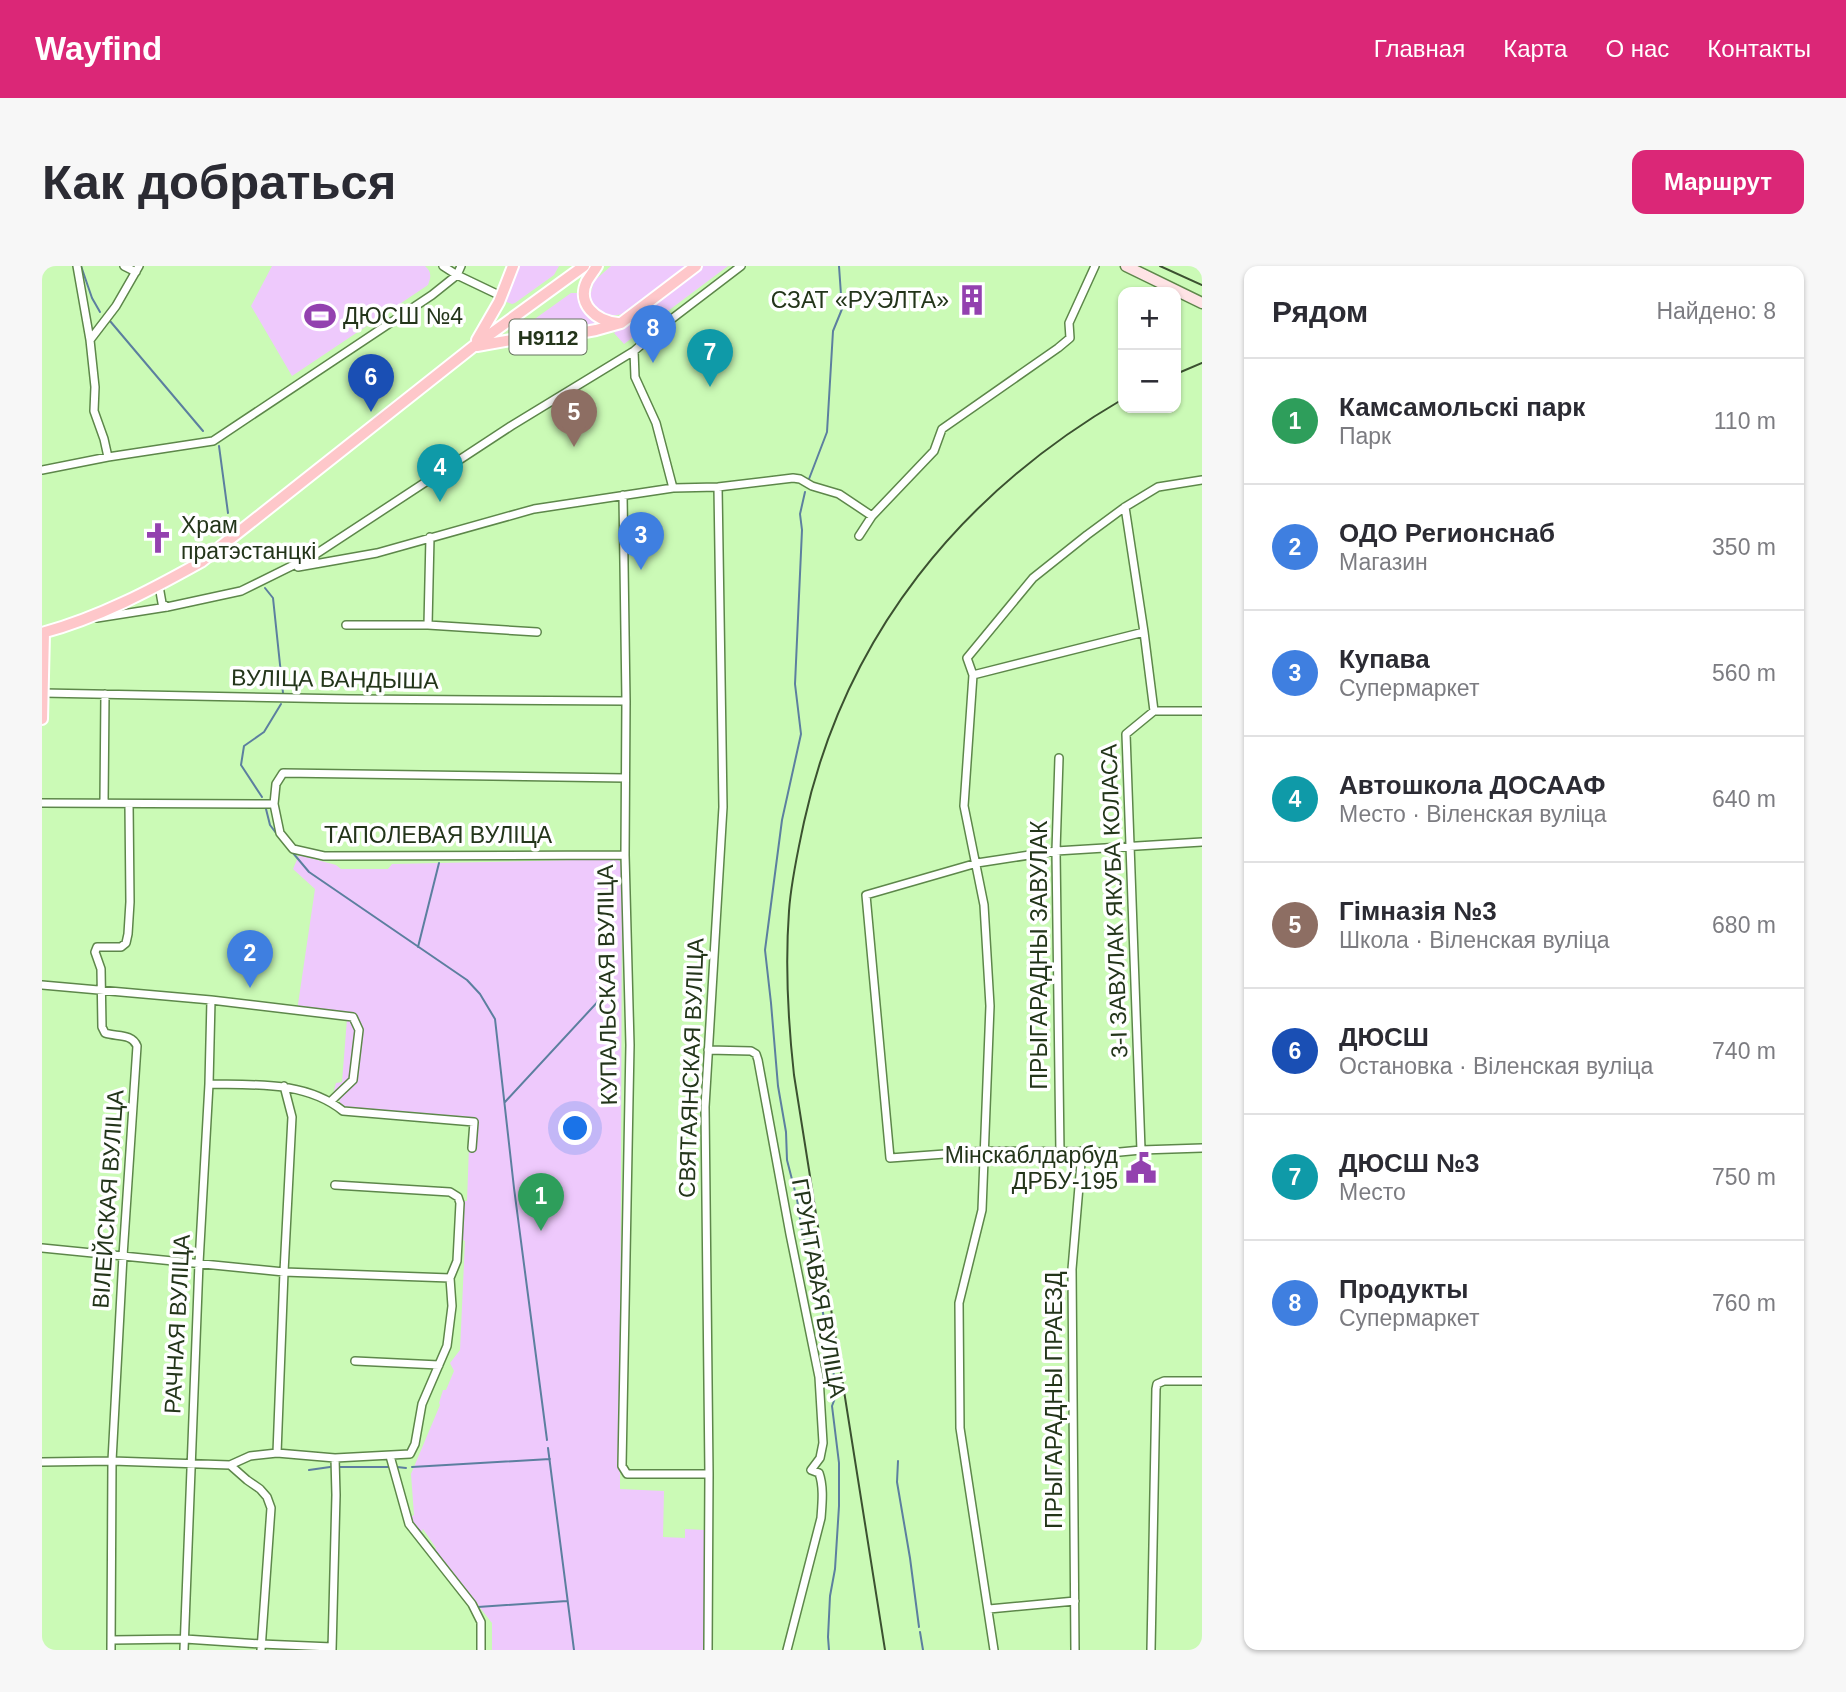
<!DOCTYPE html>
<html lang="ru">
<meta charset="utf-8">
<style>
:root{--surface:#fff;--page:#f7f7f7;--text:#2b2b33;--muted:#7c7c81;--line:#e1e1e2;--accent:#db2777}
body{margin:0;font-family:Arial,sans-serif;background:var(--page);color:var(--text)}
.controls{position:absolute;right:21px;top:21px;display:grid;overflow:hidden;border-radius:14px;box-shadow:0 2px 5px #0004}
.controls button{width:63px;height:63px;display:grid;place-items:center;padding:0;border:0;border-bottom:2px solid var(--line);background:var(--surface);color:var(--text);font:35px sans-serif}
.you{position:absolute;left:534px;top:863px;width:24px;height:24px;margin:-18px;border:5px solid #fff;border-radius:50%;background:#1a73e8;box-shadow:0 0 0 10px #1a73e833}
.badge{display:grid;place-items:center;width:46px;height:46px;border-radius:50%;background:var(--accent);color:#fff;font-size:23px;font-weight:700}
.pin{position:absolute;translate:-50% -58px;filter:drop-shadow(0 2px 4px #0008)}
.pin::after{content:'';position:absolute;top:37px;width:24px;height:21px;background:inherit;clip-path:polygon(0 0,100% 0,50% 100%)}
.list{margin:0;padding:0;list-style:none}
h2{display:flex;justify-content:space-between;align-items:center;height:91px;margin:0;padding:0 28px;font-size:30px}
h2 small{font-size:23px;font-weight:400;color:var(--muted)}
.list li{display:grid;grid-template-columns:46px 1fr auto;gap:21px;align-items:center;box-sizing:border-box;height:126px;padding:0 28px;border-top:2px solid var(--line)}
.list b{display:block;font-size:26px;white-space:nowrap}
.list p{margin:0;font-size:23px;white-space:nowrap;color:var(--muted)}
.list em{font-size:23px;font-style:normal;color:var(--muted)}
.map{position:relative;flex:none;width:1160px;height:1384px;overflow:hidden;border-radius:14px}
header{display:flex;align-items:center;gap:42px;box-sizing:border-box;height:98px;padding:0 35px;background:var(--accent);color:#fff}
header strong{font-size:33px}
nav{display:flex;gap:38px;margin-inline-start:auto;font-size:24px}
.intro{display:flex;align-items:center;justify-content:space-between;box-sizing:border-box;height:168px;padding:0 42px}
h1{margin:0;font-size:49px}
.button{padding:18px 32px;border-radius:14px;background:var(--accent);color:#fff;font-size:24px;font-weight:700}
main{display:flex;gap:42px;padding:0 42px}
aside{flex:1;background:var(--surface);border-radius:14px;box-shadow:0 2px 5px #0004}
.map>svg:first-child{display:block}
.green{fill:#eec9fc}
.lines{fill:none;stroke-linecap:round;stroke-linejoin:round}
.stream{stroke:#5c7f9f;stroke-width:2}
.minor-casing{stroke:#5d874a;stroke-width:10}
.secondary-casing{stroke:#5d874a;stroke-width:13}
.primary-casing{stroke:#fff;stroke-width:14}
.minor{stroke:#fff;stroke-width:7}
.secondary{stroke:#fee3e5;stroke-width:10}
.primary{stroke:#fec7ca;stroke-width:10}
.rail{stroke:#3b5130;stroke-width:2}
.labels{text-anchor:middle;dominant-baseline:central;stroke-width:7;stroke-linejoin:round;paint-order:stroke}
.shield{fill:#fff;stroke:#65725f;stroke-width:2}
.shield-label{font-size:21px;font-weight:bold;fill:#23351a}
.poi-label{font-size:23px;fill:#23351a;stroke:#fff;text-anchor:end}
.street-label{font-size:23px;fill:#23351a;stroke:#fff}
</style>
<header>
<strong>Wayfind</strong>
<nav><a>Главная</a><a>Карта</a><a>О нас</a><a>Контакты</a></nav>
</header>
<div class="intro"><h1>Как добраться</h1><a class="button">Маршрут</a></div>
<main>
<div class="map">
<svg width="1160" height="1384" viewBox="0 0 1160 1384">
<rect width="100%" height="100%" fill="#cbfab6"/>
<!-- green -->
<path class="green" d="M 230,0 L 383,0 C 390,6 389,11 386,19 L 250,110 L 209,40 Z
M 476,0 L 517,0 L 512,9 L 473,37 L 470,38 L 462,35 Z
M 569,0 L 647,0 L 583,48 L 567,50 L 557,47 L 549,38 L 548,30 L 552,15 Z
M 659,0 L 686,0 L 582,78 L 572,67 Z
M 529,27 L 538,27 C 538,43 545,52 560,59 L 486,67 L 485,60 L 487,57 Z
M 257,589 L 294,599 L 299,603 L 346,603 L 350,598 L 575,593 L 580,597 L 578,1223 L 622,1225 L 621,1271 L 643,1272 L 643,1263 L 663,1264 L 662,1384 L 450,1384 L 450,1357 L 393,1284 L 394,1282 L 381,1263 L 379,1266 L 367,1252 L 372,1249 L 369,1208 L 398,1139 L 397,1137 L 401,1124 L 404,1124 L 412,1105 L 408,1097 L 418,1084 L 423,975 L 419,973 L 422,935 L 425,935 L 428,853 L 366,849 L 366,847 L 307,844 L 304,841 L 298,840 L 298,835 L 291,828 L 294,817 L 300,816 L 305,753 L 255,745 L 273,623 L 251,603 Z"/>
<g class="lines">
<!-- stream -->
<path class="stream" d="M 39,0 L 50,32 L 58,46
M 68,55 L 161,165
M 177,180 L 186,247
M 767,213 L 785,166 L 791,65 L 800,43 L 797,0
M 763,226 L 758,248 L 760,264 L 753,418 L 759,468 L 740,554 L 723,684 L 729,737 L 736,820 L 744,866 L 745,894 L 755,933 L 760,965 L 777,1024 L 795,1127 L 790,1140 L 797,1197 L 797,1240 L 793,1303 L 788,1330 L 786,1371 L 787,1384
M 223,322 L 231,332 L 241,427
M 220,531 L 199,499 L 202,480 L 222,466 L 239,438
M 224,543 L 228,559 L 234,567
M 251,587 L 267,606 L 425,714 L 438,728 L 453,753 L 472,922 L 505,1174
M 376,681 L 397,597
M 463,836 L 574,716
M 506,1182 L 532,1384
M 856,1195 L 855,1216 L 868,1292 L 877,1361
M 295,1201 L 349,1201
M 355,1201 L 364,1202
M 370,1201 L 508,1193
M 267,1204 L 288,1201
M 376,1263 L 397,1290
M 436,1341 L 525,1335
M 878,1366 L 881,1384"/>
<defs>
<path id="minor" d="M 35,0 L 48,74
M 82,0 L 94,6
M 401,0 L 415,9 L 459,30
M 592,85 L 593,111 L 614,157 L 631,222
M 66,191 L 62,173 L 52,145 L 53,121 L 48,74 L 74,40 L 97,0
M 0,204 L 66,191 L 171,175 L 390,29 L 415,9 L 419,0
M 581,229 L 584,435 L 583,589 L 588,779 L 580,1200 L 585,1208 L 667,1208
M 1083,241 L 1102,366 L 1112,445
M 817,270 L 830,250 L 892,185 L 900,163 L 1016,82 L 1028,72 L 1027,57 L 1053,0
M 256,301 L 335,287 L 492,243 L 631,222 L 676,221 L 751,212 L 758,213 L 770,220 L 797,228 L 830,250
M 117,320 L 120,337 L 125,341
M 55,352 L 125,341 L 199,325 L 274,288 L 469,160 L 592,85 L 627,55 L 699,0
M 304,359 L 386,359 L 495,366
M 386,359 L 388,271
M 931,409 L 1102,366
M 1,427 L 307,433 L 584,435
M 1017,492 L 1014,585 L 1018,886
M 0,537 L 232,538
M 62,537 L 63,428
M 1160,576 L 1014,585 L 935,597 L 824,629 L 848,892 L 944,885 L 1078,886 L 1099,884 L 1160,882
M 583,589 L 282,590 L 251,583 L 238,567 L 232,538 L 234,518 L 241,507 L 583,512
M 0,719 L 169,734 L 311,751 L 317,764 L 311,814 L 289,835
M 666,784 L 709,785 L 714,788 L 716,794 L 748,968 L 777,1111 L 781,1177 L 778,1192 L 769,1204 L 777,1207 C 782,1221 780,1238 779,1252 L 745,1384
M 167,818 C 213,819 264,815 301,845 L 432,856 L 430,882
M 1099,884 L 1084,468 L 1112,445 L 1160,445
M 0,982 L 242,1006 L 408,1012
M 313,1095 L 397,1099
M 235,1187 L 242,1006 L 250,851 L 242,820
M 348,1190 L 367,1258 L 430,1338 L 439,1356 L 439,1384
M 0,1196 L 70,1195 L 188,1199 L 208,1190 L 235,1187 L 293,1192 L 368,1188 L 373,1178 L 380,1138 L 405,1080 L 410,1040 L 408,1012 L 415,995 L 418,937 L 416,931 L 408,926 L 293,919
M 188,1199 L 205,1214 L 218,1223 L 225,1231 L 229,1242 L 219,1384
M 947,1343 L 1033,1335
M 70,1374 L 143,1373 L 219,1378 L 290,1381
M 69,1384 L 70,1195 L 81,990 L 95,780 C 90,767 74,771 63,767 L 60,761 L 59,703 L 53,686 L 55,681 L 79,681 L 84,677 L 86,668 L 88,636 L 87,538
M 142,1384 L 157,997 L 167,818 L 169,734
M 290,1384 L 294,1229 L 293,1192
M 666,1384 L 667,1208 L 663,841 L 681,541 L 676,221
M 952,1384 L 918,1162 L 917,1037 L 940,944 L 948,740 L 942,639 L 922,540 L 931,409 L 925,392 L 991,312 L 1045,269 L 1083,241 L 1116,221 L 1160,214
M 1033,1384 L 1030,1003 L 1040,885
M 1109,1384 L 1114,1123 L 1115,1118 L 1122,1115 L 1160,1115"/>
<path id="secondary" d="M 1084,0 L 1160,37"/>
<path id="primary" d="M 555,0 C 552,5 548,10 545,15 C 534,38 554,55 576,57
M 435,74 L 457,36 L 471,0
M 435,80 L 475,73 L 526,69 L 554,64 L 579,57 L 654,0
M 0,367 C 56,352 109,324 159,296 L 432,80 L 542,0
M 0,453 L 2,367"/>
</defs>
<!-- minor casing -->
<use href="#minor" class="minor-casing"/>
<!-- secondary casing -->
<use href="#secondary" class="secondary-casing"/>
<!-- primary casing -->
<use href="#primary" class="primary-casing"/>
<!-- minor -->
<use href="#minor" class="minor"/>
<!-- secondary -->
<use href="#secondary" class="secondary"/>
<!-- primary -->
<use href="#primary" class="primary"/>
<!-- rail -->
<path class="rail" d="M 1118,0 L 1160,19
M 1134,108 L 1160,97
M 843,1384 L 752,809 C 746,755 743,700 747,645 C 749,615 756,585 762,556 C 803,370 918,228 1081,133"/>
</g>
<!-- icons -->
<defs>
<symbol id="building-bare" viewBox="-9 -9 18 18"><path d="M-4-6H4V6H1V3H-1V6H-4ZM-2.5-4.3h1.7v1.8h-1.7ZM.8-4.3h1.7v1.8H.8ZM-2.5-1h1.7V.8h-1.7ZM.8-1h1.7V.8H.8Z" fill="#9341af" stroke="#fff" stroke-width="2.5" paint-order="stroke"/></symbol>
<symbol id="stadium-bare" viewBox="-9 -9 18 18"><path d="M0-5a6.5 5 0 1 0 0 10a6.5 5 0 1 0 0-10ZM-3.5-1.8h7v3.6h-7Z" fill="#9341af" stroke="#fff" stroke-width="2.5" paint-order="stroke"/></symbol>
<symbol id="church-bare" viewBox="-9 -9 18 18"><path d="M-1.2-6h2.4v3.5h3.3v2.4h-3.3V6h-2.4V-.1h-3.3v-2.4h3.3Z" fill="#9341af" stroke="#fff" stroke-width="2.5" paint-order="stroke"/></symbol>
<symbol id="civic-bare" viewBox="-9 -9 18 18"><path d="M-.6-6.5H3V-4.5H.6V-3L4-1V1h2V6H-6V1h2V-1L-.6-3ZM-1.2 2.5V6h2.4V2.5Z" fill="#9341af" stroke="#fff" stroke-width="2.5" paint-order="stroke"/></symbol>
</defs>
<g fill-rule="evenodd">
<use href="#building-bare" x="908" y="12" width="44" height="44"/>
<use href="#stadium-bare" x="256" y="28" width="44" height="44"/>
<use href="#church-bare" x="94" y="250" width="44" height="44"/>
<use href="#civic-bare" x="1077" y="880" width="44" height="44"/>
</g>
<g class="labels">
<!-- shield labels -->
<rect class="shield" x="467.5" y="53.5" width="77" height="35" rx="5"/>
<g class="shield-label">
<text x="506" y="71">Н9112</text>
</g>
<!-- poi labels -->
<g class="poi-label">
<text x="907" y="34">СЗАТ «РУЭЛТА»</text>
<text x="301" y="50" text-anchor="start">ДЮСШ №4</text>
<text x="139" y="259" text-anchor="start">Храм<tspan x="139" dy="26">пратэстанцкі</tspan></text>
<text x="1076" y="889">Мінскаблдарбуд<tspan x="1076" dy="26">ДРБУ-195</tspan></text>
</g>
<!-- street labels -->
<g class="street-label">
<text transform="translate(293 413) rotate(1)">ВУЛІЦА ВАНДЫША</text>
<text x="396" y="569">ТАПОЛЕВАЯ ВУЛІЦА</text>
<text transform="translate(1072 635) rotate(-92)">3-І ЗАВУЛАК ЯКУБА КОЛАСА</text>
<text transform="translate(997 689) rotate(-90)">ПРЫГАРАДНЫ ЗАВУЛАК</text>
<text transform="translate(565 719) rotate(-91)">КУПАЛЬСКАЯ ВУЛІЦА</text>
<text transform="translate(649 802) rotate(-88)">СВЯТАЯНСКАЯ ВУЛІЦА</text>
<text transform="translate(66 933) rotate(-86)">ВІЛЕЙСКАЯ ВУЛІЦА</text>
<text transform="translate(777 1022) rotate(80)">ГРУНТАВАЯ ВУЛІЦА</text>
<text transform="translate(135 1058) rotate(-87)">РАЧНАЯ ВУЛІЦА</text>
<text transform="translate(1012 1134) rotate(-90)">ПРЫГАРАДНЫ ПРАЕЗД</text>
</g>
</g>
</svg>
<div class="controls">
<button>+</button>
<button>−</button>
</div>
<div class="you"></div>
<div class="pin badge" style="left:499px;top:965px;background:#2e9e5b">1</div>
<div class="pin badge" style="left:208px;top:722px;background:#3f7fe0">2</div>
<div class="pin badge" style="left:599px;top:304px;background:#3f7fe0">3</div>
<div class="pin badge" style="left:398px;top:236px;background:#0f9aa8">4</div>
<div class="pin badge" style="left:532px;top:181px;background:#8d6e63">5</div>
<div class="pin badge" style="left:329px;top:146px;background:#1a4fb4">6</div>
<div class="pin badge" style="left:668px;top:121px;background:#0f9aa8">7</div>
<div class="pin badge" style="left:611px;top:97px;background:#3f7fe0">8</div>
</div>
<aside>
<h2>Рядом<small>Найдено: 8</small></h2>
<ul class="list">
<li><span class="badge" style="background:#2e9e5b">1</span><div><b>Камсамольскі парк</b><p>Парк</p></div><em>110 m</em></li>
<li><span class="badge" style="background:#3f7fe0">2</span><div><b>ОДО Регионснаб</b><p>Магазин</p></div><em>350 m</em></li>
<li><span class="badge" style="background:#3f7fe0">3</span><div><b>Купава</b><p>Супермаркет</p></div><em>560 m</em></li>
<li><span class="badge" style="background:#0f9aa8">4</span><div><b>Автошкола ДОСААФ</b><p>Место · Віленская вуліца</p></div><em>640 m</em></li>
<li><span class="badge" style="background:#8d6e63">5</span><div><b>Гімназія №3</b><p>Школа · Віленская вуліца</p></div><em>680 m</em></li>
<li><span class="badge" style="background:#1a4fb4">6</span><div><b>ДЮСШ</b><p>Остановка · Віленская вуліца</p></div><em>740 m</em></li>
<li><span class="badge" style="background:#0f9aa8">7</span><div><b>ДЮСШ №3</b><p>Место</p></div><em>750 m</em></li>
<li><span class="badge" style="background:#3f7fe0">8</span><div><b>Продукты</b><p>Супермаркет</p></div><em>760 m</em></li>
</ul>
</aside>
</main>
